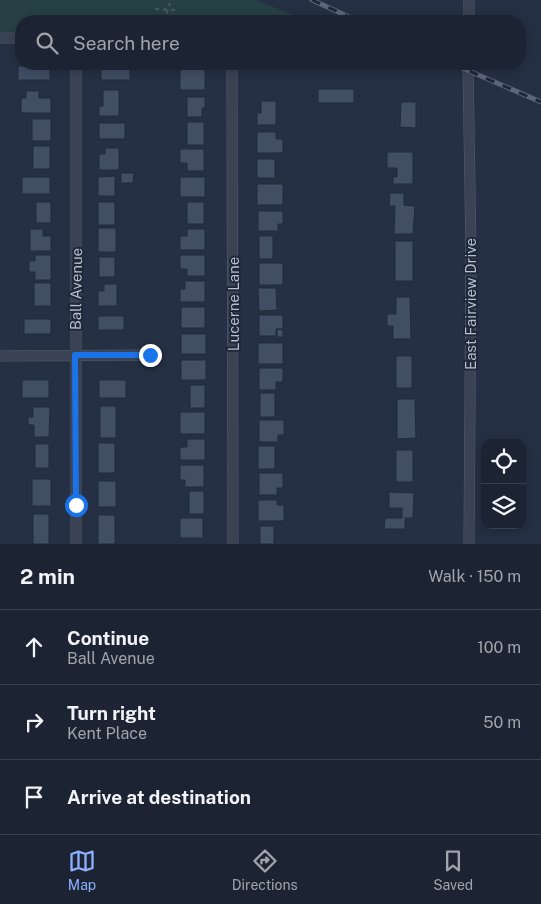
<!DOCTYPE html>
<meta charset="utf-8">
<style>
:root{--surface:#1c2433;--page:#252c3b;--text:#f1f3f6;--muted:#a0a4ac;--line:#3a414e;--accent:#8caffe}
body{margin:0;font-family:"Public Sans",sans-serif;background:var(--page);color:var(--text)}
.controls{position:absolute;right:15px;bottom:15px;display:grid;overflow:hidden;border-radius:10px;box-shadow:0 2px 12px #0003}
.controls button{width:45px;height:45px;display:grid;place-items:center;padding:0;border:0;border-bottom:1px solid var(--line);background:var(--surface);color:var(--text);font:25px sans-serif}
.stop{position:absolute;width:15px;height:15px;margin:-11px;border:4px solid #1a73e8;border-radius:50%;background:#fff}
.stop.end{background:#1a73e8;border-color:#fff;box-shadow:0 1px 5px #0008}
.list{margin:0;padding:0;list-style:none}
h2{display:flex;justify-content:space-between;align-items:center;height:65px;margin:0;padding:0 20px;font-size:21px}
h2 small{font-size:16px;font-weight:400;color:var(--muted)}
.list li{display:grid;grid-template-columns:32px 1fr auto;gap:15px;align-items:center;box-sizing:border-box;height:75px;padding:0 20px;border-top:1px solid var(--line)}
.list b{display:block;font-size:19px;white-space:nowrap}
.list p{margin:0;font-size:16px;white-space:nowrap;color:var(--muted)}
.list em{font-size:16px;font-style:normal;color:var(--muted)}
.icon{flex:none;width:28px;height:28px;fill:none;stroke:currentColor;stroke-width:2;stroke-linecap:round;stroke-linejoin:round}
.map{position:relative;flex:none;width:541px;height:544px;overflow:hidden}
.search{position:absolute;background:var(--surface);box-shadow:0 2px 12px #0003;left:15px;right:15px;top:15px;height:55px;display:flex;align-items:center;gap:12px;box-sizing:border-box;padding:0 18px;border-radius:20px;color:var(--muted);font-size:19px}
.sheet{height:290px;background:var(--surface)}
nav{display:flex;justify-content:space-around;align-items:center;box-sizing:border-box;height:70px;border-top:1px solid var(--line);background:var(--surface);font-size:14px;color:var(--muted)}
nav a{display:grid;justify-items:center;gap:2px}
nav .on{color:var(--accent)}
.map>svg:first-child{display:block}
.green{fill:#274045}
.building{fill:#414e64;stroke:#212a3b}
.lines{fill:none;stroke-linecap:round;stroke-linejoin:round}
.minor-casing{stroke:#555e6e;stroke-width:11}
.path{stroke:#465d61;stroke-width:2;stroke-dasharray:4 4;stroke-linecap:butt}
.minor{stroke:#3a4354;stroke-width:10}
.rail-casing{stroke:#5c667b;stroke-width:5}
.rail{stroke:#1e2839;stroke-width:3;stroke-dasharray:9;stroke-linecap:butt}
.route{stroke:#1a73e8;stroke-width:6}
.labels{text-anchor:middle;dominant-baseline:central;stroke-width:4;stroke-linejoin:round;paint-order:stroke}
.street-label{font-size:15px;fill:#b7becd;stroke:#1e2839}
</style>
<div class="map">
<svg width="541" height="544" viewBox="0 0 541 544">
<rect width="100%" height="100%" fill="#253044"/>
<!-- green -->
<path class="green" d="M 0,0 L 256,0 L 309,21 L 21,21 L 21,32 L 0,32 Z"/>
<!-- building -->
<path class="building" d="M 101,65 L 130,65 L 130,80 L 101,80 Z
M 18,66 L 50,66 L 50,80 L 18,80 Z
M 180,69 L 205,69 L 205,90 L 180,90 Z
M 318,89 L 354,89 L 354,103 L 318,103 Z
M 103,90 L 119,90 L 119,116 L 99,116 L 99,106 L 103,106 Z
M 26,91 L 39,91 L 39,98 L 51,98 L 51,113 L 21,113 L 21,98 L 26,98 Z
M 187,97 L 205,97 L 205,108 L 202,108 L 202,117 L 187,117 Z
M 261,101 L 276,101 L 276,125 L 257,125 L 257,113 L 261,113 Z
M 401,102 L 416,102 L 416,128 L 400,127 Z
M 32,119 L 51,119 L 51,141 L 32,141 Z
M 187,122 L 204,122 L 204,145 L 187,145 Z
M 99,123 L 125,123 L 125,139 L 99,139 Z
M 257,132 L 276,132 L 276,139 L 283,139 L 283,153 L 257,153 Z
M 33,146 L 50,146 L 50,169 L 33,169 Z
M 105,148 L 119,148 L 119,170 L 99,170 L 99,154 L 105,154 Z
M 180,149 L 204,149 L 204,171 L 187,171 L 187,163 L 180,163 Z
M 387,152 L 413,152 L 413,184 L 393,184 L 393,177 L 397,177 L 397,168 L 387,168 Z
M 257,159 L 275,159 L 275,178 L 257,178 Z
M 121,173 L 134,173 L 133,183 L 121,183 Z
M 115,176 L 115,196 L 98,196 L 98,177 Z
M 22,177 L 50,177 L 50,194 L 22,194 Z
M 180,177 L 205,177 L 205,197 L 180,197 Z
M 257,184 L 283,184 L 283,205 L 257,205 Z
M 390,193 L 404,193 L 404,205 L 415,206 L 413,234 L 394,234 L 395,206 L 389,206 Z
M 36,202 L 51,202 L 51,223 L 36,223 Z
M 98,202 L 115,202 L 115,225 L 98,225 Z
M 187,202 L 204,202 L 204,224 L 187,224 Z
M 258,211 L 283,211 L 283,224 L 278,224 L 278,231 L 258,231 Z
M 98,228 L 116,228 L 116,252 L 98,252 Z
M 30,229 L 43,229 L 43,236 L 51,236 L 51,251 L 30,251 Z
M 187,229 L 205,229 L 205,250 L 180,250 L 180,236 L 187,236 Z
M 259,236 L 273,236 L 273,259 L 259,259 Z
M 395,241 L 413,241 L 413,281 L 395,281 Z
M 35,255 L 51,255 L 51,280 L 35,280 L 35,272 L 29,272 L 29,261 L 35,261 Z
M 180,255 L 205,255 L 205,276 L 187,276 L 187,269 L 180,269 Z
M 99,257 L 115,257 L 115,277 L 99,277 Z
M 259,263 L 283,263 L 283,285 L 259,285 Z
M 185,281 L 205,281 L 205,302 L 180,302 L 180,289 L 185,289 Z
M 34,283 L 51,283 L 51,306 L 34,306 Z
M 104,284 L 117,284 L 117,306 L 98,306 L 98,291 L 104,291 Z
M 258,288 L 276,288 L 277,310 L 259,311 Z
M 396,297 L 410,297 L 411,339 L 393,339 L 393,326 L 387,326 L 387,314 L 396,314 Z
M 181,307 L 205,307 L 205,328 L 181,328 Z
M 259,315 L 283,315 L 283,329 L 276,329 L 276,336 L 259,336 Z
M 98,316 L 124,316 L 124,330 L 98,330 Z
M 24,319 L 51,319 L 51,334 L 24,334 Z
M 277,329 L 283,330 L 283,337 L 277,337 Z
M 181,334 L 206,334 L 206,354 L 181,354 Z
M 258,343 L 283,343 L 283,364 L 258,364 Z
M 396,356 L 412,356 L 412,388 L 396,388 Z
M 181,360 L 206,360 L 206,380 L 181,380 Z
M 259,368 L 283,368 L 283,382 L 276,382 L 276,390 L 259,390 Z
M 22,380 L 49,380 L 49,398 L 22,398 Z
M 99,380 L 126,380 L 126,398 L 99,398 Z
M 190,385 L 205,385 L 205,408 L 190,408 Z
M 260,393 L 275,393 L 275,417 L 260,417 Z
M 397,399 L 415,399 L 416,438 L 397,439 Z
M 100,406 L 116,406 L 116,438 L 100,438 Z
M 33,407 L 50,407 L 49,437 L 34,437 L 34,425 L 28,425 L 28,417 L 33,417 Z
M 180,412 L 205,412 L 205,434 L 180,434 Z
M 259,420 L 284,420 L 284,435 L 278,435 L 278,442 L 259,442 Z
M 187,439 L 205,439 L 205,460 L 180,460 L 180,447 L 187,447 Z
M 98,443 L 115,443 L 115,473 L 98,473 Z
M 35,444 L 49,444 L 49,468 L 35,468 Z
M 258,446 L 275,446 L 275,469 L 258,469 Z
M 396,450 L 413,450 L 413,482 L 396,482 Z
M 180,465 L 204,465 L 204,487 L 185,487 L 185,480 L 180,480 Z
M 259,473 L 283,473 L 283,488 L 277,488 L 277,495 L 259,495 Z
M 32,479 L 51,479 L 51,506 L 32,506 Z
M 98,481 L 116,481 L 116,507 L 98,507 Z
M 189,491 L 204,491 L 204,514 L 189,514 Z
M 389,492 L 414,493 L 413,518 L 405,518 L 405,529 L 384,529 L 385,518 L 402,518 L 402,508 L 389,508 Z
M 258,500 L 277,500 L 277,505 L 284,505 L 284,521 L 258,521 Z
M 33,514 L 49,514 L 49,544 L 33,544 Z
M 98,515 L 115,515 L 115,544 L 98,544 Z
M 180,518 L 203,518 L 203,538 L 180,538 Z
M 260,526 L 274,526 L 274,544 L 260,544 Z"/>
<g class="lines">
<defs>
<path id="minor" d="M 469,0 L 469,21
M 0,38 L 21,38
M 76,64 L 76,544
M 232,64 L 233,544
M 468,64 L 471,254 L 469,544
M 0,356 L 151,355"/>
</defs>
<!-- minor casing -->
<use href="#minor" class="minor-casing"/>
<!-- path -->
<path class="path" d="M 155,9 L 177,10
M 164,21 L 170,3"/>
<!-- minor -->
<use href="#minor" class="minor"/>
<defs>
<path id="rail" d="M 312,0 L 358,21
M 453,64 L 541,102"/>
</defs>
<!-- rail casing -->
<use href="#rail" class="rail-casing"/>
<!-- rail -->
<use href="#rail" class="rail"/>
</g>
<g class="lines">
<!-- route -->
<path class="route" d="M 76,505 L 75,355 L 150,355"/>
</g>
<g class="labels">
<!-- street labels -->
<g class="street-label">
<text transform="translate(76 289) rotate(-89)">Ball Avenue</text>
<text transform="translate(233 304) rotate(-90)">Lucerne Lane</text>
<text transform="translate(470 304) rotate(-90)">East Fairview Drive</text>
</g>
</g>
</svg>
<div class="controls">
<button><svg class="icon" aria-label="locate" viewBox="0 0 24 24"><circle cx="12" cy="12" r="6"/><path d="M12 2v4M12 18v4M2 12h4M18 12h4"/></svg></button>
<button><svg class="icon" aria-label="layers" viewBox="0 0 24 24"><path d="M12 4l9 5-9 5-9-5zM3 14l9 5 9-5"/></svg></button>
</div>
<div class="stop" style="left:76px;top:505px"></div>
<div class="stop end" style="left:150px;top:355px"></div>
<div class="search"><svg class="icon" aria-label="search" viewBox="0 0 24 24"><circle cx="10" cy="10" r="6"/><path d="M15 15l6 6"/></svg>Search here</div>
</div>
<section class="sheet">
<h2>2 min<small>Walk · 150 m</small></h2>
<ul class="list">
<li><svg class="icon" aria-label="ahead" viewBox="0 0 24 24"><path d="M12 20V5M6 11l6-6 6 6"/></svg><div><b>Continue</b><p>Ball Avenue</p></div><em>100 m</em></li>
<li><svg class="icon" aria-label="right" viewBox="0 0 24 24"><path d="M7 20v-9h11M14 6l5 5-5 5"/></svg><div><b>Turn right</b><p>Kent Place</p></div><em>50 m</em></li>
<li><svg class="icon" aria-label="arrive" viewBox="0 0 24 24"><path d="M6 21V4h12l-3 4 3 4H6"/></svg><div><b>Arrive at destination</b></div></li>
</ul>
</section>
<nav>
<a class="on"><svg class="icon" aria-label="map" viewBox="0 0 24 24"><path d="M3 6l6-2 6 2 6-2v14l-6 2-6-2-6 2zM9 4v14M15 6v14"/></svg>Map</a>
<a><svg class="icon" aria-label="directions" viewBox="0 0 24 24"><path d="M12 3l9 9-9 9-9-9zM9 14v-3h6M13 9l2 2-2 2"/></svg>Directions</a>
<a><svg class="icon" aria-label="saved" viewBox="0 0 24 24"><path d="M7 4h10v16l-5-4-5 4z"/></svg>Saved</a>
</nav>
